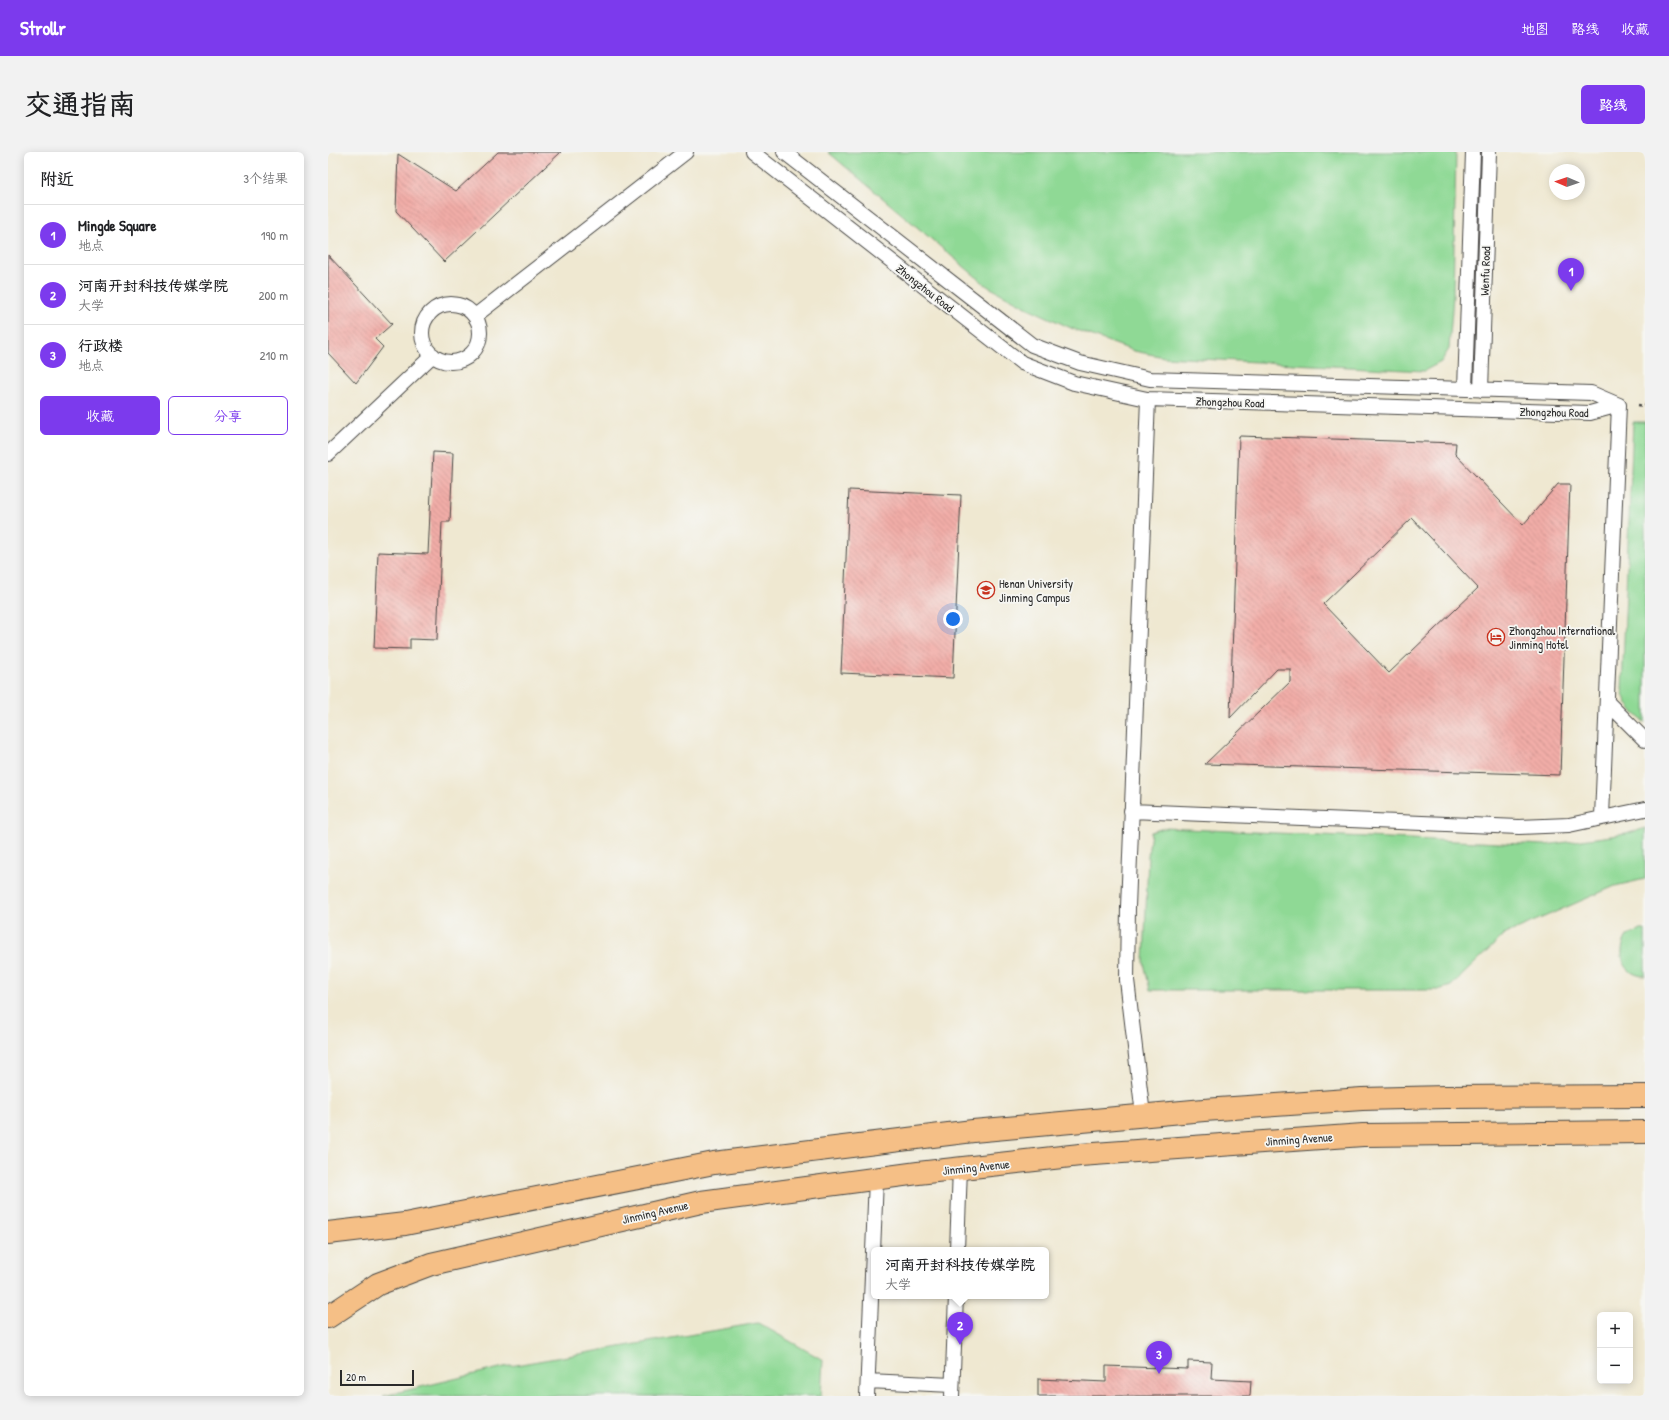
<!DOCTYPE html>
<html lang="zh">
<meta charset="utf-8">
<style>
:root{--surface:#fff;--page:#f2f2f2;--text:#202124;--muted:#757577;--line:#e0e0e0;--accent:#7c3aed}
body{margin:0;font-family:"Patrick Hand","LXGW WenKai TC",sans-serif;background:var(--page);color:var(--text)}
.controls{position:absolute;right:12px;bottom:12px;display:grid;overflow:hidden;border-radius:6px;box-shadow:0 2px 10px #0003}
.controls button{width:36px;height:36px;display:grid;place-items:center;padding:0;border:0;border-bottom:1px solid var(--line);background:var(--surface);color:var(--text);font:20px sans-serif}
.compass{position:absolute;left:1221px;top:12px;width:36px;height:36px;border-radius:50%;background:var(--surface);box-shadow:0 2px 10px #0003;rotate:272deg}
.scale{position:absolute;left:12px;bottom:10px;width:74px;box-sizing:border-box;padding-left:4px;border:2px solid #2b2b2b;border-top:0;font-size:11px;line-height:14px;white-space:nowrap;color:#2b2b2b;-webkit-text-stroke:3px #f6f6f2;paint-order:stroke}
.you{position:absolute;left:625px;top:467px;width:14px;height:14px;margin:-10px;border:3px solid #fff;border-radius:50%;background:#1a73e8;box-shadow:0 0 0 6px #1a73e833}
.badge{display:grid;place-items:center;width:26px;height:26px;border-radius:50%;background:var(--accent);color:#fff;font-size:13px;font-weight:700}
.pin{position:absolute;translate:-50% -33px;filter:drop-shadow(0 1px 2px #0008)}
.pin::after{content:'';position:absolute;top:21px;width:14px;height:12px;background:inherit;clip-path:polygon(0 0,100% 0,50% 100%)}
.popup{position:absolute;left:543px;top:1095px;width:178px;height:52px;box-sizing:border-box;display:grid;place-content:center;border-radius:6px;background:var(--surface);filter:drop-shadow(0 1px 3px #0005);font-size:13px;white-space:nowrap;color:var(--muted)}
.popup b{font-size:15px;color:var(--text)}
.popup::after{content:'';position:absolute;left:50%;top:100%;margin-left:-8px;border:8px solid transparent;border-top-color:var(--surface)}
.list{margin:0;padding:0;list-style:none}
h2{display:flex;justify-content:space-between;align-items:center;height:52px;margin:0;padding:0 16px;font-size:17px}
h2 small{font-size:13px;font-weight:400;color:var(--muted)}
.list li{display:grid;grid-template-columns:26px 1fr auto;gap:12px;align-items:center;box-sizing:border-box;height:60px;padding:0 16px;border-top:1px solid var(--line)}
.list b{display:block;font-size:15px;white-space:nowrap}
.list p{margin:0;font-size:13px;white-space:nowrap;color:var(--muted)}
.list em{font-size:13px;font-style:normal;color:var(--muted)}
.actions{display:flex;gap:8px;padding:12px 16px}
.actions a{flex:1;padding:9px 0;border:1px solid var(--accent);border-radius:6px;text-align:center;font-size:14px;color:var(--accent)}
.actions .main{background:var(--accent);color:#fff}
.map{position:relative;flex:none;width:1317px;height:1244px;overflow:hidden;border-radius:6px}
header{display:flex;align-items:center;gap:24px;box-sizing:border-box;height:56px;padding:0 20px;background:var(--accent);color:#fff}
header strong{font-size:19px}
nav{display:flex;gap:22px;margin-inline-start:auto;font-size:14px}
.intro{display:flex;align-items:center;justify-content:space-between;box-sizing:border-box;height:96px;padding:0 24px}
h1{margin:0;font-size:28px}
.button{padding:10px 18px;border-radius:6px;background:var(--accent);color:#fff;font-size:14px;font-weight:700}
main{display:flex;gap:24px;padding:0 24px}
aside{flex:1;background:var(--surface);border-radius:6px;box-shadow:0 2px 10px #0003}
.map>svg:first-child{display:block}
.grass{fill:#8fd995;stroke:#5d8260}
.building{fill:url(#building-back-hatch);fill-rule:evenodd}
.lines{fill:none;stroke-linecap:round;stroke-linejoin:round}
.service-casing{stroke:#484744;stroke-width:16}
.primary-casing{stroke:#484744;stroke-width:24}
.path{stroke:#484744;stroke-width:2.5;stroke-dasharray:3 3;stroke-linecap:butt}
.service{stroke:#fff;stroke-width:14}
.primary{stroke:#f5bf86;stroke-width:22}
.labels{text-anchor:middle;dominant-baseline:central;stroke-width:3.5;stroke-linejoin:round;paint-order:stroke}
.street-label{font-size:12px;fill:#2b2b2b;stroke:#f6f6f2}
.poi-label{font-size:12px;fill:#2b2b2b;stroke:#f6f6f2;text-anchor:start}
</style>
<header>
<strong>Strollr</strong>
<nav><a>地图</a><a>路线</a><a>收藏</a></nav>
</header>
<div class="intro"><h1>交通指南</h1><a class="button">路线</a></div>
<main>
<aside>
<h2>附近<small>3个结果</small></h2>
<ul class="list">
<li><span class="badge">1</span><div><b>Mingde Square</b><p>地点</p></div><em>190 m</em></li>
<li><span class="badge">2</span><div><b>河南开封科技传媒学院</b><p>大学</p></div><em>200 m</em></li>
<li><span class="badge">3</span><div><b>行政楼</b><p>地点</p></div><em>210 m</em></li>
</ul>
<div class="actions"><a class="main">收藏</a><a>分享</a></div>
</aside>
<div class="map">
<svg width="1317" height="1244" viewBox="0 0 1317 1244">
<defs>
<pattern id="building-back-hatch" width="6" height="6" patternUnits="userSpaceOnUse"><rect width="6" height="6" fill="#f2ada8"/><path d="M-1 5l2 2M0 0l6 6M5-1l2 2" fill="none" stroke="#c48d89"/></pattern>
</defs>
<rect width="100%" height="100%" fill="#f6f6f2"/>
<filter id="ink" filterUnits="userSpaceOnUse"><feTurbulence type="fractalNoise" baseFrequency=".025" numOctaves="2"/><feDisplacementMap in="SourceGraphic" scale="8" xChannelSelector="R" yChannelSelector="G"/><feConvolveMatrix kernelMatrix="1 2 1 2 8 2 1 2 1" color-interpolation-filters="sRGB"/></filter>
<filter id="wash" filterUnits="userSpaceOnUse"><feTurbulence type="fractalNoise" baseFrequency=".012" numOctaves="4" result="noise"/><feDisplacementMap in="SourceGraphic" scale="16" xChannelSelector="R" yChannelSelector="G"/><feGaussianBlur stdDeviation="0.9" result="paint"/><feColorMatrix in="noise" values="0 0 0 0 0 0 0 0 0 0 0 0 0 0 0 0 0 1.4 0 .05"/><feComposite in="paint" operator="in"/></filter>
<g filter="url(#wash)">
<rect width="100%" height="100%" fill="#efe8d1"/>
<!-- grass -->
<path class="grass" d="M 500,0 L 1128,0 L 1125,144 L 1121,197 L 1113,210 L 1096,219 L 836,205 L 806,199 L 743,176 L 700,156 L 659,134 Z
M 1305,270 L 1317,270 L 1317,571 C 1304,559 1298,555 1294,537 Z
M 836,676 L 1217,693 L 1298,682 L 1317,676 L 1317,727 L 1287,734 L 1177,782 L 1123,834 L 1110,838 L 822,838 L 816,811 L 820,704 L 823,680 Z
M 1313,778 L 1317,778 L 1317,824 C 1295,824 1288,800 1299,784 Z
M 430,1171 L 495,1208 L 493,1244 L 55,1244 L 176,1215 Z"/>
<g id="blocks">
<!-- building -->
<path class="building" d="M 170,0 L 233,0 L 116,110 L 68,59 L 70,2 L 128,39 Z
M 0,103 L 64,172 L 47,187 L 55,195 L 28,231 L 0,201 Z
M 911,284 L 1128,291 L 1127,302 L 1195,373 L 1230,332 L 1242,332 L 1232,623 L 877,612 L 962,530 L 962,517 L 949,517 L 902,566 ZM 1084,366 L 1150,436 L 1061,521 L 995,452 Z
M 105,300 L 125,301 L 122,370 L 114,370 L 109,488 L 82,487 L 82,497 L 46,496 L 50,400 L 100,402 Z
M 521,338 L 633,343 L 625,526 L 513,521 Z
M 860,1209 L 884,1210 L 883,1227 L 923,1229 L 922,1244 L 710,1244 L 710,1227 L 778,1230 L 778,1214 L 860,1217 Z"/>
</g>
</g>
<g filter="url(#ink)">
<use href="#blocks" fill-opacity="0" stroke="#484744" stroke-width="1"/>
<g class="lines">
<defs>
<path id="service" d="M 424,0 L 694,211 L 746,231 L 819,247 L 1262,261 L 1291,253
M 456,0 L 704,193 L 752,211 L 822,227 L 1263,241 L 1291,253
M94 181a29 29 0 1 1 58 0a29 29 0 1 1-58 0Z
M 147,164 L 358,0
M 1137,237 L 1145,0
M 1153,238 L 1161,0
M 0,302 L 105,203
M 1279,550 L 1317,588
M 803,659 L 1191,675 L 1241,673 L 1317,657
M 1274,665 L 1291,253
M 815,963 L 799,828 L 800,755 L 820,247
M 629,1098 L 632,1016
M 540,1229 L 624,1233
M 539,1244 L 548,1027
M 624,1244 L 628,1144"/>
<path id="primary" d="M 0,1081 L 77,1072 L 386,1011 L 645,979 L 876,958 L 1034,947 L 1118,945 L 1317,944
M 0,1165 L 50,1132 L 103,1112 L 373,1050 L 590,1021 L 752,1003 L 1035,983 L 1317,980"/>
</defs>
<!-- service casing -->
<use href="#service" class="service-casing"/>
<!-- primary casing -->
<use href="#primary" class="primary-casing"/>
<!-- path -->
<path class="path" d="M 1310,253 L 1317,254"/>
<!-- service -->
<use href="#service" class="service"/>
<!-- primary -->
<use href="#primary" class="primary"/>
</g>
</g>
<!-- icons -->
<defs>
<symbol id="university-ring" viewBox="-11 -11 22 22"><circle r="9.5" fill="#f6f6f2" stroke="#c8321e" stroke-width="1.5"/><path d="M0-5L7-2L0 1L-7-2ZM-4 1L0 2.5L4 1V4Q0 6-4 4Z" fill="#c8321e"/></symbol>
<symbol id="hotel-ring" viewBox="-11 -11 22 22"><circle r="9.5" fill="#f6f6f2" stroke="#c8321e" stroke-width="1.5"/><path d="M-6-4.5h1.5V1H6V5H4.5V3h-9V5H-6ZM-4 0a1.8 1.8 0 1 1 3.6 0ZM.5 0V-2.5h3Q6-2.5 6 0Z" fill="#c8321e"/></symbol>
</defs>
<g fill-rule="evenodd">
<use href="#university-ring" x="648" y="428" width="20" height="20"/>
<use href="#hotel-ring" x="1158" y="475" width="20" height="20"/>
</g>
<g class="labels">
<!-- street labels -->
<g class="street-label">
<text transform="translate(1157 119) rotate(-88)">Wenfu Road</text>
<text transform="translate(597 136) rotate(38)">Zhongzhou Road</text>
<text transform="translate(902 250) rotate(2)">Zhongzhou Road</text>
<text transform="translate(1226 260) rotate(1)">Zhongzhou Road</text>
<text transform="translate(971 987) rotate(-4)">Jinming Avenue</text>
<text transform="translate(648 1015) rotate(-6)">Jinming Avenue</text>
<text transform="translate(327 1060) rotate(-13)">Jinming Avenue</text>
</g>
<!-- poi labels -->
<g class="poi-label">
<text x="671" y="431">Henan University<tspan x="671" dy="14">Jinming Campus</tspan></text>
<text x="1181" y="478">Zhongzhou International<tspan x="1181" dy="14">Jinming Hotel</tspan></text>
</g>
</g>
</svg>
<div class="controls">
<button>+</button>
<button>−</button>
</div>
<svg class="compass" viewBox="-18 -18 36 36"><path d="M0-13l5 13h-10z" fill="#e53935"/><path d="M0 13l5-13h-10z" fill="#757577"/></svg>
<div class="scale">20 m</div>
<div class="you"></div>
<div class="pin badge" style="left:1243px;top:139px">1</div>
<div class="pin badge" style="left:632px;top:1193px">2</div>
<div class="popup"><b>河南开封科技传媒学院</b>大学</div>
<div class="pin badge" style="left:831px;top:1222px">3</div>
</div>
</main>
